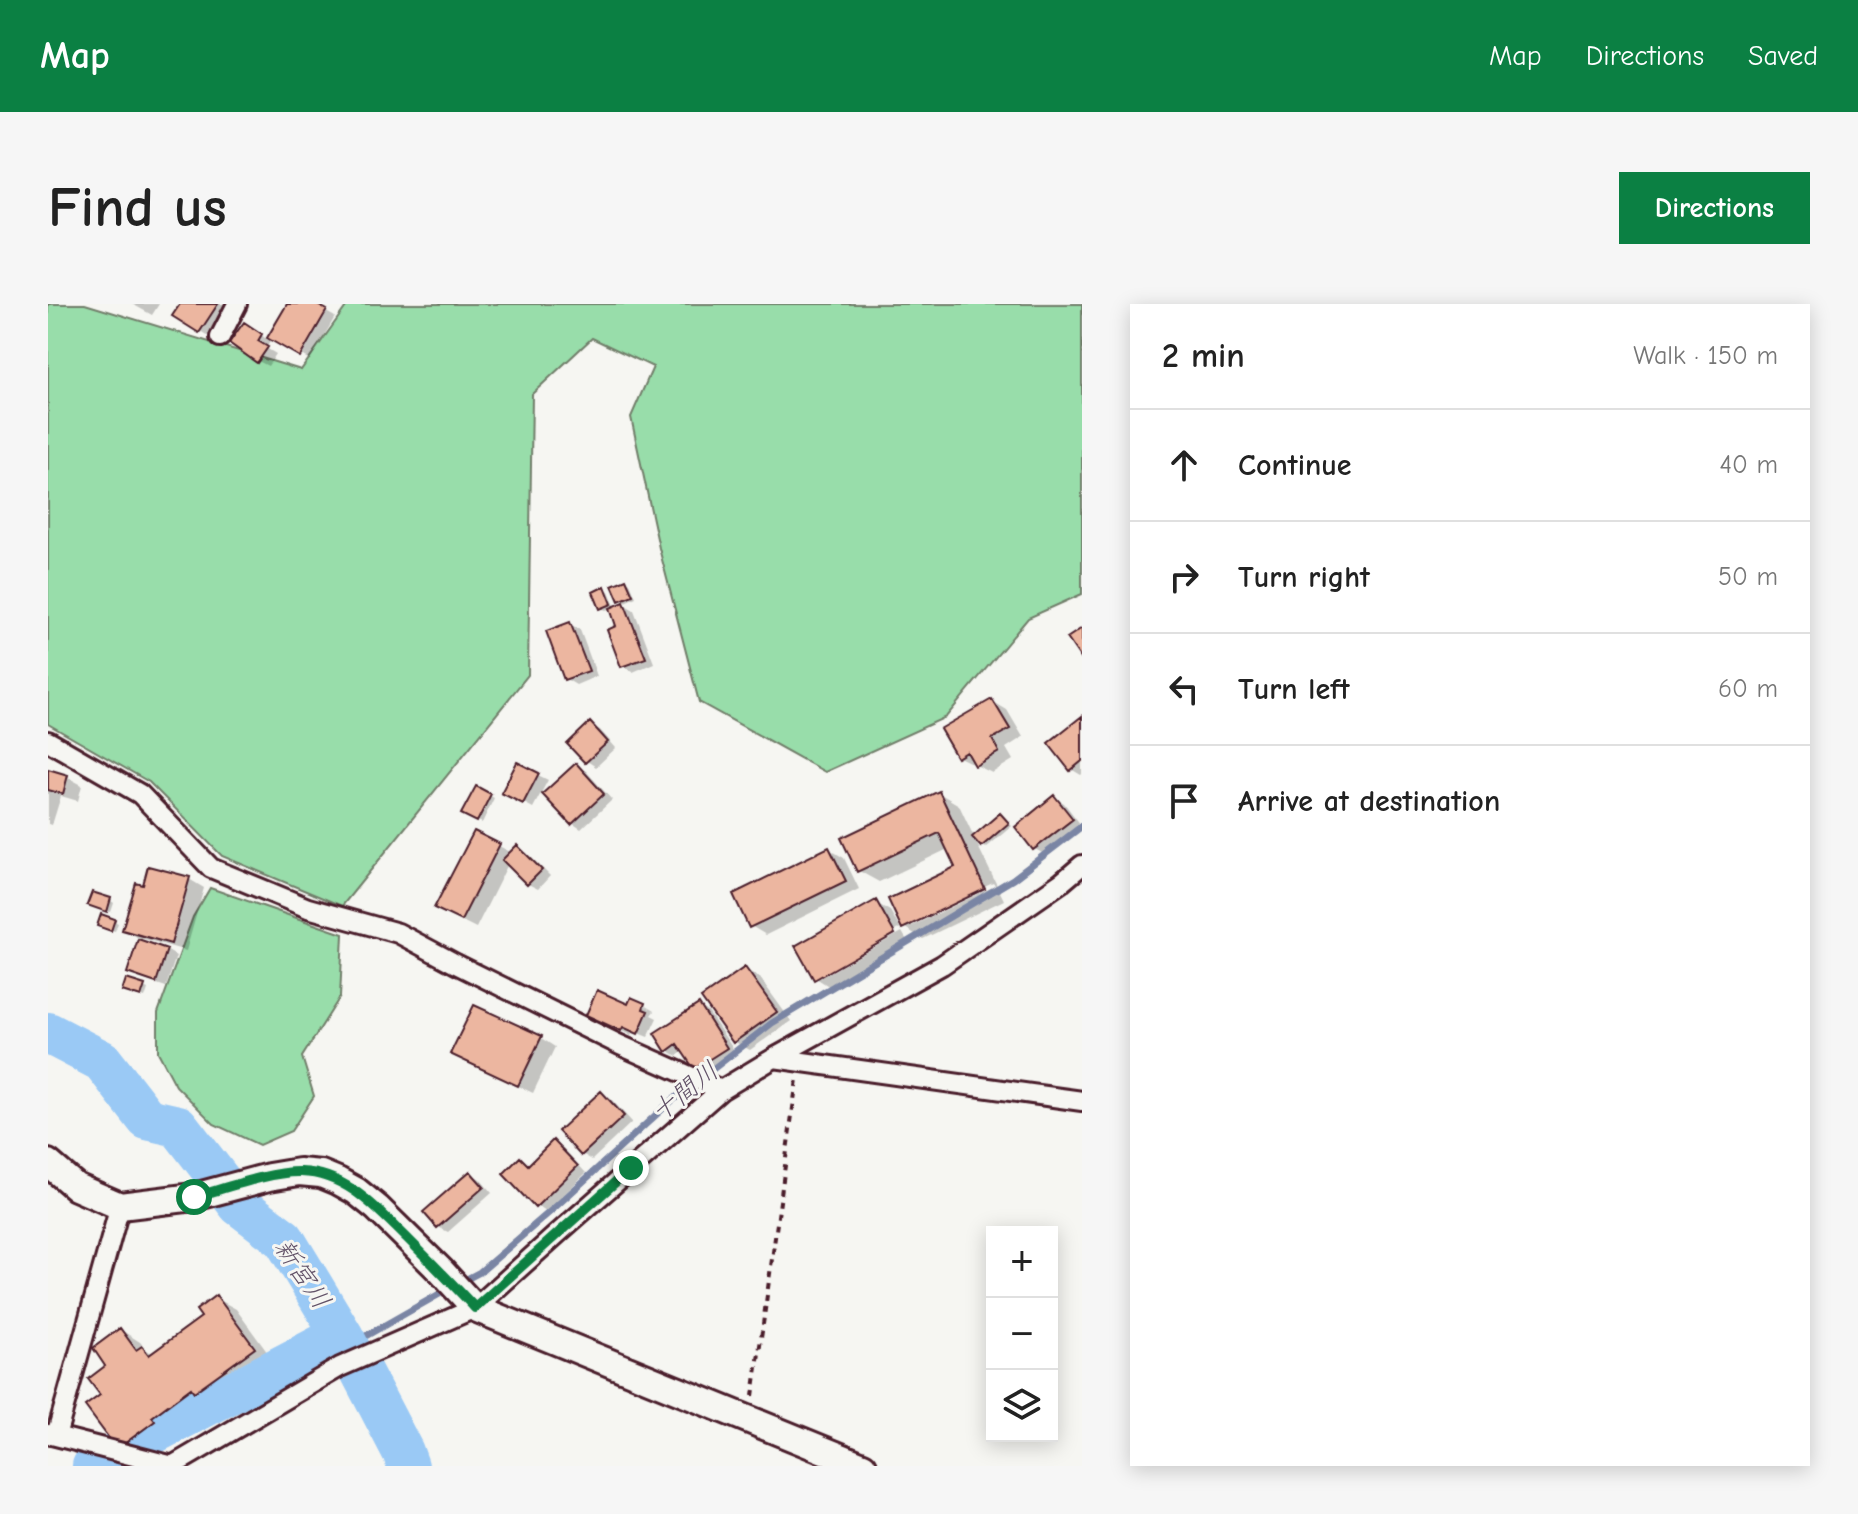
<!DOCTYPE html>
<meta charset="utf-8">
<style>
:root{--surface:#fff;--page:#f6f6f6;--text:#222;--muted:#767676;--line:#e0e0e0;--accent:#0b8043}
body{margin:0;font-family:"Comic Neue","Klee One",sans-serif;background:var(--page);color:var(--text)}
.controls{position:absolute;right:24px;bottom:24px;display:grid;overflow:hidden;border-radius:0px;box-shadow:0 4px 20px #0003}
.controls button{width:72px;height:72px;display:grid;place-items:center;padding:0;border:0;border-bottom:2px solid var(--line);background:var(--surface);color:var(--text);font:40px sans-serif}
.stop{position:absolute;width:24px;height:24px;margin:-18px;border:6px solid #0b8043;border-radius:50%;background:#fff}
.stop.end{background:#0b8043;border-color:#fff;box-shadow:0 2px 8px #0008}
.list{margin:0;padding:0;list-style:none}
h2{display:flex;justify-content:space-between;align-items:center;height:104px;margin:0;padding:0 32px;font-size:34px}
h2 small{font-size:26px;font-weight:400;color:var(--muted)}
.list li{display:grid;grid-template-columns:52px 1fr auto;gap:24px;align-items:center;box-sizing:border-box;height:112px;padding:0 32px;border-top:2px solid var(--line)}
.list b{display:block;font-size:30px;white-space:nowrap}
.list em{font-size:26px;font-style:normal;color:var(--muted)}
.icon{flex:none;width:44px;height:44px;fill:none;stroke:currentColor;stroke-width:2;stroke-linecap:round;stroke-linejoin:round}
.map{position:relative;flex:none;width:1034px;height:1162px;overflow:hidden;border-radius:0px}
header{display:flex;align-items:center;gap:48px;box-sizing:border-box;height:112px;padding:0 40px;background:var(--accent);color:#fff}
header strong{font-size:38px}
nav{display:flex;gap:44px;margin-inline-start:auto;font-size:28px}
.intro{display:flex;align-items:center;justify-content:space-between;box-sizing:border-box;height:192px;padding:0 48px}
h1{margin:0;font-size:56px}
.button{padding:20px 36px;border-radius:0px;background:var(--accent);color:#fff;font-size:28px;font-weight:700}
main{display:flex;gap:48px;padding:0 48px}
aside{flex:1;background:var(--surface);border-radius:0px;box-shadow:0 4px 20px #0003}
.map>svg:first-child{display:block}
.green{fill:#98ddaa;stroke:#717e6a;stroke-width:2}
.shadow{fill:#0003;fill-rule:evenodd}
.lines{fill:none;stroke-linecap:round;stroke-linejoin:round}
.stream{stroke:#7a85a4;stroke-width:7}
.river{stroke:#9ac9f5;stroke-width:42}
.building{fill:#ecb6a0;stroke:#4a1f2b;stroke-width:2}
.street-casing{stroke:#4a1f2b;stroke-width:24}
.secondary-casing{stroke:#4a1f2b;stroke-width:32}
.path{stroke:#4a1f2b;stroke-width:4;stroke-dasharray:6 6;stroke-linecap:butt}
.street{stroke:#f6f6f2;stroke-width:18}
.secondary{stroke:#f6f6f2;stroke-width:26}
.route{stroke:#0b8043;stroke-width:10}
.labels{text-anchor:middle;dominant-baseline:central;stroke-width:6;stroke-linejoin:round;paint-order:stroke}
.water-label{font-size:26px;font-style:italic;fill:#625268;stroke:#f6f6f2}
</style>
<header>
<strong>Map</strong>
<nav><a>Map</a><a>Directions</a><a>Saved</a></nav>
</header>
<div class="intro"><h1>Find us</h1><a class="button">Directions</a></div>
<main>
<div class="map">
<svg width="1034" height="1162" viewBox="0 0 1034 1162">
<rect width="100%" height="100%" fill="#f6f6f2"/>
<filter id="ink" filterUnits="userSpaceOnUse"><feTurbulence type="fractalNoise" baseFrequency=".0125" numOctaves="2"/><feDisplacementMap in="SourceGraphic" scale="16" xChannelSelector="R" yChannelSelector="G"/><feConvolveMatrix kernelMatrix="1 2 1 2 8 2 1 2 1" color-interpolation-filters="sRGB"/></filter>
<g filter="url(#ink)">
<!-- green -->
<path class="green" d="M 0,0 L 37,0 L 253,66 L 300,0 L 1034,0 L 1034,290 L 980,314 L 898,413 L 777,468 L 651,398 L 611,244 L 583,113 L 605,63 L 544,34 L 484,90 L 480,371 L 294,602 L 174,552 L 101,478 L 0,420 Z
M 162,584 L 295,630 L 292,693 L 254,753 L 266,792 L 243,827 L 211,841 L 166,820 L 128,782 L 110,748 L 110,709 L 145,613 Z"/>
<!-- shadow -->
<path class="shadow" d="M 84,0 L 111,0 L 104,11 Z
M 134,0 L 183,0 L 162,33 L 127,12 Z
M 241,0 L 264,0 L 287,13 L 262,56 L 224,35 L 218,44 L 228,50 L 220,62 L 210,57 L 206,26 L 220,36 Z
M 578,277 L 582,279 L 588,293 L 577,298 L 573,295 Z
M 557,285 L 561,287 L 568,304 L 576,300 L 586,306 L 606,359 L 585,368 L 575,362 L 571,323 L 564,304 L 558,306 L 553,304 Z
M 522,320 L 532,326 L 549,372 L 528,381 L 518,375 Z
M 944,397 L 959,406 L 975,433 L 958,444 L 965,456 L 944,469 L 911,453 Z
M 1034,415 L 1034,470 L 1033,471 L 1023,465 Z
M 542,421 L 552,426 L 568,444 L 548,463 L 539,457 Z
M 470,461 L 500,476 L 485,504 L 456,488 Z
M 528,462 L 538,467 L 564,496 L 533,525 L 524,519 Z
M 0,467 L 19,473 L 34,481 L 30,497 L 13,492 L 4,521 L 0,520 Z
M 429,484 L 446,494 L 434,519 L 416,509 Z
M 891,489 L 911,501 L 926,533 L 952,511 L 964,522 L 938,544 L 928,538 L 956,596 L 875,635 L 854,622 L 909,564 L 900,545 L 831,578 L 811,567 ZM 945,579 L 947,582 L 864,622 L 864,617 Z
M 1006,493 L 1016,499 L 1033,521 L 996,550 L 987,545 Z
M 451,542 L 464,549 L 469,543 L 479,549 L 502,572 L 490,585 L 480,580 L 460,560 L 428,624 L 404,612 Z
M 781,545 L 796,554 L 811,585 L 718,631 L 703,622 Z
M 141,575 L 156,584 L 138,647 L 93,634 L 92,638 L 118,646 L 128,652 L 118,683 L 91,674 L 81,668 L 92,635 L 76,625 L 97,583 Z
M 62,596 L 66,599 L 63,608 L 46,603 Z
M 828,599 L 842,607 L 852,624 L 772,670 L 772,674 L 854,628 L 860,638 L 782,683 L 768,674 Z
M 66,617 L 70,619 L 67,627 L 56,623 Z
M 697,665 L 712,674 L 743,717 L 702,746 L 687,738 Z
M 96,683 L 100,685 L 97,694 L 80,688 Z
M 596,701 L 606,707 L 603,711 L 609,714 L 600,733 L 585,727 L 583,731 L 550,716 L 581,703 Z
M 651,702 L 660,708 L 688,749 L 657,769 L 647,764 L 636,747 L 629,752 L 619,746 Z
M 493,734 L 507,743 L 485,789 L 420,758 Z
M 554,790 L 563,795 L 584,818 L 544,856 L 534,850 Z
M 505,839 L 515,844 L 538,869 L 498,908 L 489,902 L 472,855 L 482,861 Z
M 422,869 L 432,875 L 444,889 L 400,928 L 390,923 Z
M 168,994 L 188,1005 L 225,1056 L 167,1098 L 163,1095 L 123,1125 L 126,1129 L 90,1155 L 70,1144 L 55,1092 L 60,1063 L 73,1026 L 92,1038 L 99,1046 L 105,1050 L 156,1014 Z"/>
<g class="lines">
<!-- stream -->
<path class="stream" d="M 413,978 L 432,968 L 504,906 L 621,799 L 724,719 L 965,575 L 1034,522
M 300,1042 L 402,984"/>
<!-- river -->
<path class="river" d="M 0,729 L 54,757 L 99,815 L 130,822 L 191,901 L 236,935 L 294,1031
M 45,1162 L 86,1139 L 294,1031 L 355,1148 L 360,1162"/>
</g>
<!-- building -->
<path class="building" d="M 132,0 L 170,0 L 151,29 L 124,12 Z
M 239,0 L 268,0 L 279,6 L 252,53 L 219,34 Z
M 196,18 L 214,30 L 210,37 L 220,43 L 209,59 L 181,39 Z
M 578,275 L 585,291 L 571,297 L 564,281 Z
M 557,282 L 564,300 L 552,305 L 545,288 Z
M 576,298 L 598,354 L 573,363 L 559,326 L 568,322 L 562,304 Z
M 522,318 L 541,367 L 516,376 L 498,327 Z
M 1034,324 L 1034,356 L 1019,334 Z
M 944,395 L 962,425 L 944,435 L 951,448 L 927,462 L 919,448 L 909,454 L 892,425 Z
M 1034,412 L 1034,457 L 1022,467 L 1000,439 Z
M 542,418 L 560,438 L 537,459 L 519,440 Z
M 469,458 L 491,469 L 475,500 L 453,489 Z
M 528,459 L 556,490 L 523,521 L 494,490 Z
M 0,465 L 20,471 L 15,490 L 0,486 Z
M 428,482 L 443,490 L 429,518 L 413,510 Z
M 891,487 L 937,585 L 854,625 L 840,595 L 907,563 L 891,529 L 809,568 L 793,534 Z
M 1006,491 L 1025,515 L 985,546 L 967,523 Z
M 952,509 L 961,519 L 933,543 L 924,533 Z
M 426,527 L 452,540 L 413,617 L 386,604 Z
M 469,541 L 494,566 L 479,581 L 454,556 Z
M 781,543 L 798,577 L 701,624 L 685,590 Z
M 100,562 L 142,573 L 123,640 L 74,626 L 88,579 L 95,581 Z
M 44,588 L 63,594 L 59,608 L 39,601 Z
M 828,596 L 847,630 L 766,676 L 747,642 Z
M 53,610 L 67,615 L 63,627 L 49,622 Z
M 90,635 L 119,645 L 108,679 L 79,669 Z
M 697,663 L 729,708 L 685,739 L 653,694 Z
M 78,675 L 97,681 L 93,693 L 74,687 Z
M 549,686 L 580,700 L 583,693 L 597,699 L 595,705 L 600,707 L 590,730 L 575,723 L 573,727 L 538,711 Z
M 651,700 L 679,744 L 646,765 L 629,740 L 618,748 L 606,729 Z
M 426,701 L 494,732 L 470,782 L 402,750 Z
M 553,787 L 576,812 L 533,852 L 510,827 Z
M 505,836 L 530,862 L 487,904 L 455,870 L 472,853 L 480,861 Z
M 422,867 L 436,883 L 389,924 L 375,908 Z
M 168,991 L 207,1044 L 146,1088 L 143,1084 L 104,1113 L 107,1117 L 69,1145 L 37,1102 L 52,1091 L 40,1075 L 57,1062 L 45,1044 L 72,1024 L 88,1046 L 94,1042 L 101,1051 L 153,1013 L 148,1006 Z"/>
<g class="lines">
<defs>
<path id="street" d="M 172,33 L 189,0
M 0,437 L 92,490 L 163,564 L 260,604 L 350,629 L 408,660 L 572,741 L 673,786
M 726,754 L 1034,797
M 0,1130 L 125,1162
M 8,1132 L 72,902
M 124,1162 L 292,1063 L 427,1004 L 517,923 L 673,786 L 726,754 L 894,661 L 1014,578 L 1034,561"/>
<path id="secondary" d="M 0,859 L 28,883 L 72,902 L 146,893 L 221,873 L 251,868 L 273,870 L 290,877 L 308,887 L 329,904 L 393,967 L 427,1004 L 815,1162"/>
</defs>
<!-- street casing -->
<use href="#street" class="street-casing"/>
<!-- secondary casing -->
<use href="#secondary" class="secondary-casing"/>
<!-- path -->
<path class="path" d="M 705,1092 L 749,775"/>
<!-- street -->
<use href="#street" class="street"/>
<!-- secondary -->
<use href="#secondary" class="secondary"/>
</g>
</g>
<g class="lines" filter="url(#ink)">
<!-- route -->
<path class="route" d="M 146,893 C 175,885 224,867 253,868 C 298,869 329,905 359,934 C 382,957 405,980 427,1004 L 583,864"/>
</g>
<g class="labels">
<!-- water labels -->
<g class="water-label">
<text transform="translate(637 788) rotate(-39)">十間川</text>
<text transform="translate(254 970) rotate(56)">新宮川</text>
</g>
</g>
</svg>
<div class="controls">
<button>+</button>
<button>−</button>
<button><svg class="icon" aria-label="layers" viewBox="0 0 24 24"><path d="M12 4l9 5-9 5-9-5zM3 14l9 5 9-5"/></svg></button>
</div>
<div class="stop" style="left:146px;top:893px"></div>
<div class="stop end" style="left:583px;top:864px"></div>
</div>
<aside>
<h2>2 min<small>Walk · 150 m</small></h2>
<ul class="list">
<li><svg class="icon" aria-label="ahead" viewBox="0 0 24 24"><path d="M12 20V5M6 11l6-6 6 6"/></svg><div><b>Continue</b></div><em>40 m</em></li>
<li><svg class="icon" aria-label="right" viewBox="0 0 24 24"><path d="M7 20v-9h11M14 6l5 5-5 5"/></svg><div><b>Turn right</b></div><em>50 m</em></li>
<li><svg class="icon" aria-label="left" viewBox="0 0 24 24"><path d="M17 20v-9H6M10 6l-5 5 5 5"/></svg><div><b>Turn left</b></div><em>60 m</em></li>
<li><svg class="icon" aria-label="arrive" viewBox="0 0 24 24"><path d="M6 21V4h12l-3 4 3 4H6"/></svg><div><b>Arrive at destination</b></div></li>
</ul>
</aside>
</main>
